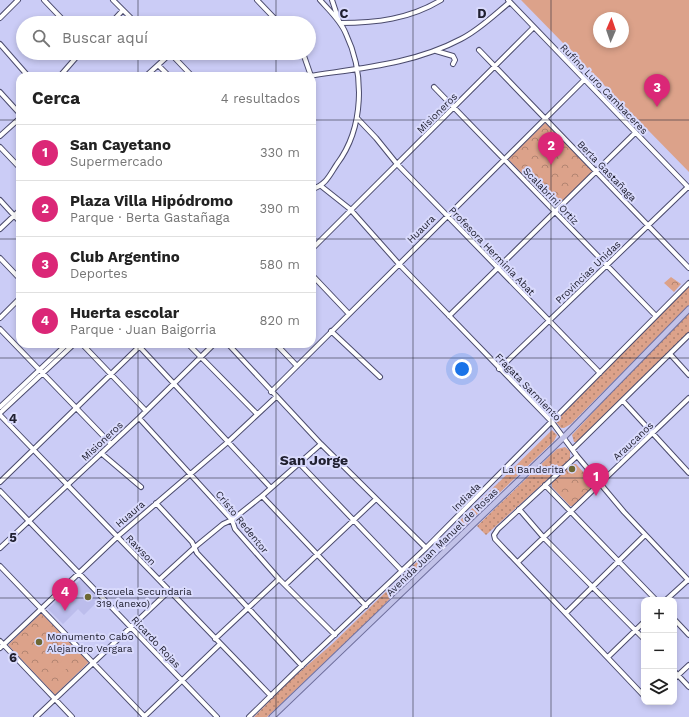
<!DOCTYPE html>
<html lang="es">
<meta charset="utf-8">
<style>
:root{--surface:#fff;--page:#f2f2f2;--text:#222;--muted:#767676;--line:#e0e0e0;--accent:#db2777}
body{margin:0;font-family:"Work Sans",sans-serif;background:var(--page);color:var(--text)}
.controls{position:absolute;right:12px;bottom:12px;display:grid;overflow:hidden;border-radius:8px;box-shadow:0 2px 6px #0003}
.controls button{width:36px;height:36px;display:grid;place-items:center;padding:0;border:0;border-bottom:1px solid var(--line);background:var(--surface);color:var(--text);font:20px sans-serif}
.compass{position:absolute;left:593px;top:12px;width:36px;height:36px;border-radius:50%;background:var(--surface);box-shadow:0 2px 6px #0003;rotate:2deg}
.you{position:absolute;left:462px;top:369px;width:14px;height:14px;margin:-10px;border:3px solid #fff;border-radius:50%;background:#1a73e8;box-shadow:0 0 0 6px #1a73e833}
.badge{display:grid;place-items:center;width:26px;height:26px;border-radius:50%;background:var(--accent);color:#fff;font-size:13px;font-weight:700}
.pin{position:absolute;translate:-50% -33px;filter:drop-shadow(0 1px 2px #0008)}
.pin::after{content:'';position:absolute;top:21px;width:14px;height:12px;background:inherit;clip-path:polygon(0 0,100% 0,50% 100%)}
.list{margin:0;padding:0;list-style:none}
h2{display:flex;justify-content:space-between;align-items:center;height:52px;margin:0;padding:0 16px;font-size:17px}
h2 small{font-size:13px;font-weight:400;color:var(--muted)}
.list li{display:grid;grid-template-columns:26px 1fr auto;gap:12px;align-items:center;box-sizing:border-box;height:56px;padding:0 16px;border-top:1px solid var(--line)}
.list b{display:block;font-size:15px;white-space:nowrap}
.list p{margin:0;font-size:13px;white-space:nowrap;color:var(--muted)}
.list em{font-size:13px;font-style:normal;color:var(--muted)}
.icon{flex:none;width:22px;height:22px;fill:none;stroke:currentColor;stroke-width:2;stroke-linecap:round;stroke-linejoin:round}
.map{position:relative;flex:none;width:689px;height:717px;overflow:hidden}
.search{position:absolute;background:var(--surface);box-shadow:0 2px 6px #0003;left:16px;top:16px;width:300px;height:44px;display:flex;align-items:center;gap:10px;box-sizing:border-box;padding:0 14px;border-radius:22px;color:var(--muted);font-size:15px}
.panel{position:absolute;background:var(--surface);box-shadow:0 2px 6px #0003;left:16px;top:72px;width:300px;height:276px;border-radius:12px}
.map>svg:first-child{display:block}
.built{fill:#bcbdec}
.grass{fill:url(#grass-dots)}
.park{fill:url(#park-crowns)}
.pitch{fill:#dca28a;fill-rule:evenodd}
.lines{fill:none;stroke-linecap:round;stroke-linejoin:round}
.minor-casing{stroke:#4b4b6d;stroke-width:6}
.major-casing{stroke:#6f6f9d;stroke-width:7}
.minor{stroke:#fff;stroke-width:4}
.major{stroke:#c2c2e8;stroke-width:5}
.grid{fill:none;stroke:#202030;stroke-width:1;stroke-opacity:0.55}
.poi-dot{fill:#6c6733;stroke:#d9dafc;stroke-width:1.5}
.labels{text-anchor:middle;dominant-baseline:central;stroke-width:4;stroke-linejoin:round;paint-order:stroke}
.street-label{font-size:10px;fill:#202030;stroke:#d9dafc}
.poi-label{font-size:10px;fill:#202030;stroke:#d9dafc;text-anchor:start}
.district-label{font-size:14px;font-weight:bold;fill:#202030;stroke:#d9dafc}
.grid-label{font-size:13px;text-anchor:middle;font-weight:bold;fill:#202030;stroke:#d9dafc;stroke-width:4;stroke-linejoin:round;paint-order:stroke}
</style>
<div class="map">
<svg width="689" height="717" viewBox="0 0 689 717">
<defs>
<pattern id="grass-dots" width="8" height="8" patternUnits="userSpaceOnUse"><rect width="8" height="8" fill="#dca28a"/><path d="M2 2h.1M6 6h.1" fill="none" stroke="#b28471" stroke-width="1.8" stroke-linecap="round"/></pattern>
<pattern id="park-crowns" width="20" height="18" patternUnits="userSpaceOnUse"><rect width="20" height="18" fill="#dca28a"/><path d="M2 6a3 3 0 1 1 6 0M12 15a3 3 0 1 1 6 0" fill="none" stroke="#b28471"/></pattern>
</defs>
<rect width="100%" height="100%" fill="#cbccf6"/>
<!-- built -->
<path class="built" d="M 81,579 L 100,599 L 84,615 L 78,609 L 63,624 L 48,609 Z"/>
<!-- grass -->
<path class="grass" d="M 689,286 L 689,305 L 571,424 L 564,428 L 561,428 L 556,422 L 557,420 Z
M 689,313 L 689,333 L 578,442 L 574,442 L 572,435 L 621,382 Z
M 552,430 L 557,435 L 554,441 L 448,542 L 443,543 L 442,538 Z
M 565,447 L 570,451 L 570,459 L 486,535 L 477,526 L 557,449 Z
M 425,554 L 428,555 L 429,558 L 378,611 L 267,717 L 254,717 L 288,682 L 331,645 Z"/>
<!-- park -->
<path class="park" d="M 546,122 L 594,171 L 556,208 L 508,159 Z
M 671,277 L 681,284 L 674,292 L 664,283 Z
M 572,464 L 576,464 L 593,483 L 592,488 L 574,506 L 570,506 L 552,487 L 552,482 Z
M 41,613 L 89,662 L 55,695 L 8,645 Z"/>
<!-- pitch -->
<path class="pitch" d="M 521,0 L 689,0 L 689,172 ZM 599,18 L 623,18 L 623,42 L 599,42 Z
M 65,658 L 71,665 L 58,676 L 52,670 Z"/>
<g class="lines">
<defs>
<path id="minor" d="M 44,0 L 66,23
M 113,0 L 136,23
M 257,0 L 279,23
M 332,0 L 339,21
M 508,0 L 689,188
M 0,18 L 18,0
M 111,23 L 123,10
M 340,23 C 376,23 410,19 441,0
M 0,44 L 28,76
M 479,50 L 689,268
M 436,51 L 453,56 L 455,60 L 453,64
M 170,53 L 192,76
M 303,53 L 311,76
M 158,65 L 169,76
M 60,76 L 80,53
M 146,76 L 170,54
M 309,76 C 361,68 414,64 461,39 C 479,30 494,15 510,2
M 434,87 L 656,316
M 0,92 L 20,114
M 357,118 L 376,138 L 397,164 L 600,373
M 0,136 L 20,118
M 0,147 L 20,168
M 321,186 L 350,209 L 398,263 L 552,422 L 577,456 L 624,512 L 689,581
M 312,189 C 326,185 329,176 337,164 C 364,128 365,74 346,34 C 341,21 329,10 320,0
M 0,200 L 20,222
M 0,229 L 20,210
M 312,249 L 534,27
M 0,258 L 20,279
M 312,275 L 349,314
M 449,316 L 635,133
M 0,318 L 20,298
M 0,329 L 111,444
M 331,331 L 380,377
M 82,344 L 146,411
M 137,344 L 270,487
M 188,344 L 257,414
M 228,344 L 321,444 L 426,548
M 276,344 L 297,366
M 670,354 L 689,375
M 499,369 L 688,187
M 271,392 L 584,80
M 623,401 L 689,473
M 0,407 L 67,344
M 0,413 L 74,344
M 0,415 L 271,696
M 139,418 L 232,520 L 235,529 L 279,579 L 335,635
M 573,449 L 689,335
M 101,453 L 141,487
M 577,456 L 498,529 L 494,535 L 495,539 L 644,696
M 300,464 L 402,571
M 0,482 L 142,344
M 545,485 L 656,600
M 0,491 L 217,717
M 262,496 L 366,606
M 156,503 L 192,542 L 197,553 L 302,666
M 519,509 L 544,538 L 644,639
M 435,539 L 446,550
M 0,548 L 139,418 L 214,344
M 518,562 L 689,398
M 0,566 L 145,717
M 159,580 L 195,547 L 223,524 L 232,520 L 262,496 L 321,444
M 285,585 L 376,499
M 666,600 L 688,580
M 566,613 L 645,535
M 674,619 L 689,635
M 215,639 L 279,579
M 0,641 L 72,717
M 0,648 L 117,537 L 229,441 L 276,397
M 608,657 L 644,622
M 674,671 L 689,687
M 674,679 L 689,665
M 36,717 L 169,591
M 144,717 L 220,644
M 249,717 L 294,673 L 426,548 L 689,283"/>
<path id="major" d="M 272,717 L 564,437 L 689,309"/>
</defs>
<!-- minor casing -->
<use href="#minor" class="minor-casing"/>
<!-- major casing -->
<use href="#major" class="major-casing"/>
<!-- minor -->
<use href="#minor" class="minor"/>
<!-- major -->
<use href="#major" class="major"/>
</g>
<!-- grid -->
<path class="grid" d="M 138,0 L 138,23M 276,0 L 276,23M 413,0 L 413,717M 551,0 L 551,717M 138,53 L 138,76M 276,53 L 276,76M 0,120 L 20,120M 312,120 L 689,120M 0,239 L 20,239M 312,239 L 689,239M 138,344 L 138,717M 276,344 L 276,717M 0,358 L 689,358M 0,478 L 689,478M 0,598 L 689,598"/>
<!-- markers -->
<g class="poi-dot">
<circle cx="572" cy="469" r="4"/>
<circle cx="88" cy="597" r="4"/>
<circle cx="39" cy="642" r="4"/>
</g>
<g class="labels">
<!-- street labels -->
<g class="street-label">
<text transform="translate(604 89) rotate(46)">Rufino Luro Cambaceres</text>
<text transform="translate(437 113) rotate(-45)">Misioneros</text>
<text transform="translate(607 171) rotate(46)">Berta Gastañaga</text>
<text transform="translate(551 196) rotate(46)">Scalabrini Ortiz</text>
<text transform="translate(421 229) rotate(-45)">Huaura</text>
<text transform="translate(492 251) rotate(46)">Profesora Herminia Abat</text>
<text transform="translate(588 272) rotate(-44)">Provincias Unidas</text>
<text transform="translate(528 387) rotate(46)">Fragata Sarmiento</text>
<text transform="translate(102 441) rotate(-43)">Misioneros</text>
<text transform="translate(633 441) rotate(-43)">Araucanos</text>
<text transform="translate(466 497) rotate(-45)">Indiada</text>
<text transform="translate(130 514) rotate(-41)">Huaura</text>
<text transform="translate(242 522) rotate(51)">Cristo Redentor</text>
<text transform="translate(442 542) rotate(-44)">Avenida Juan Manuel de Rosas</text>
<text transform="translate(141 550) rotate(46)">Rawson</text>
<text transform="translate(156 642) rotate(47)">Ricardo Rojas</text>
</g>
<!-- poi labels -->
<g class="poi-label">
<text x="564" y="469" text-anchor="end">La Banderita</text>
<text x="96" y="591">Escuela Secundaria<tspan x="96" dy="12">319 (anexo)</tspan></text>
<text x="47" y="636">Monumento Cabo<tspan x="47" dy="12">Alejandro Vergara</tspan></text>
</g>
<!-- district labels -->
<g class="district-label">
<text x="314" y="460">San Jorge</text>
</g>
</g>
<g class="grid-label">
<text x="344" y="18">C</text>
<text x="482" y="18">D</text>
<text x="13" y="423">4</text>
<text x="13" y="542">5</text>
<text x="13" y="662">6</text>
</g>
</svg>
<div class="controls">
<button>+</button>
<button>−</button>
<button><svg class="icon" aria-label="layers" viewBox="0 0 24 24"><path d="M12 4l9 5-9 5-9-5zM3 14l9 5 9-5"/></svg></button>
</div>
<svg class="compass" viewBox="-18 -18 36 36"><path d="M0-13l5 13h-10z" fill="#e53935"/><path d="M0 13l5-13h-10z" fill="#767676"/></svg>
<div class="you"></div>
<div class="pin badge" style="left:596px;top:496px">1</div>
<div class="pin badge" style="left:551px;top:165px">2</div>
<div class="pin badge" style="left:657px;top:107px">3</div>
<div class="pin badge" style="left:65px;top:611px">4</div>
<div class="search"><svg class="icon" aria-label="search" viewBox="0 0 24 24"><circle cx="10" cy="10" r="6"/><path d="M15 15l6 6"/></svg>Buscar aquí</div>
<section class="panel">
<h2>Cerca<small>4 resultados</small></h2>
<ul class="list">
<li><span class="badge">1</span><div><b>San Cayetano</b><p>Supermercado</p></div><em>330 m</em></li>
<li><span class="badge">2</span><div><b>Plaza Villa Hipódromo</b><p>Parque · Berta Gastañaga</p></div><em>390 m</em></li>
<li><span class="badge">3</span><div><b>Club Argentino</b><p>Deportes</p></div><em>580 m</em></li>
<li><span class="badge">4</span><div><b>Huerta escolar</b><p>Parque · Juan Baigorria</p></div><em>820 m</em></li>
</ul>
</section>
</div>
